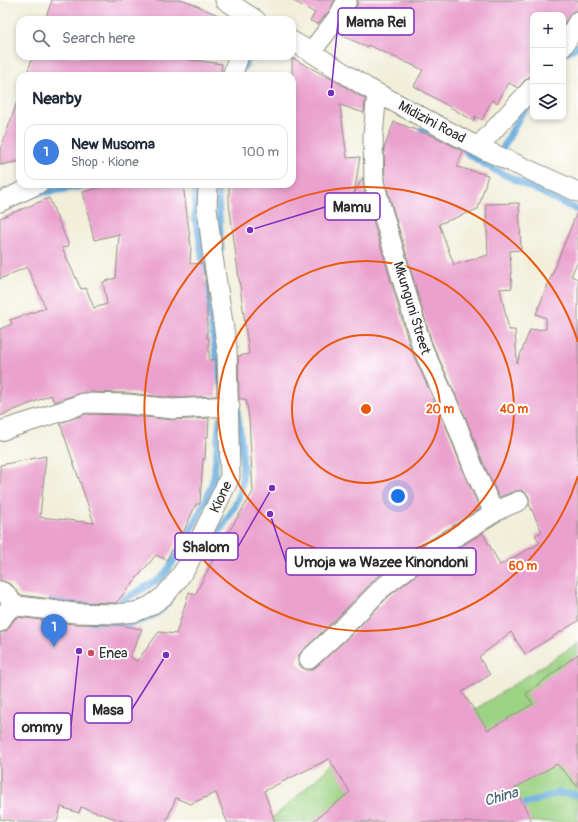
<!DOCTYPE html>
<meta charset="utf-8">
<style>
:root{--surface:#fff;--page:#f6f6f7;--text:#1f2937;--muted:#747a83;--line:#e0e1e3;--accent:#d1495b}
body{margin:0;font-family:Pangolin,sans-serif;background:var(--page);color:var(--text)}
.controls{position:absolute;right:12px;top:12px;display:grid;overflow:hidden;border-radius:8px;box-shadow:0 2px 6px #0003}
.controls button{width:36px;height:36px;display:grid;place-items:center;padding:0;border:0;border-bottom:1px solid var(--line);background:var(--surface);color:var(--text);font:20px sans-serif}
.you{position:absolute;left:398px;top:496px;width:14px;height:14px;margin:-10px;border:3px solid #fff;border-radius:50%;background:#1a73e8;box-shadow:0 0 0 6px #1a73e833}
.badge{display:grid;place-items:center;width:26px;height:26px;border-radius:50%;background:var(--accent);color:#fff;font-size:13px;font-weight:700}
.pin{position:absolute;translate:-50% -33px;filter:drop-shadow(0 1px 2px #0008)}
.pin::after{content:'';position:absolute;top:21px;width:14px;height:12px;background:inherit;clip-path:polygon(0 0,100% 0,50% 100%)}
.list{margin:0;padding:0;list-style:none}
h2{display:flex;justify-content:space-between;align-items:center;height:52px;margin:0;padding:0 16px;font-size:17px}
h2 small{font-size:13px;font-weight:400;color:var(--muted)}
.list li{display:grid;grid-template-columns:26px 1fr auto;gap:12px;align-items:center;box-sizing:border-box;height:56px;margin:0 8px 8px;padding:0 8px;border:1px solid var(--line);border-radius:12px}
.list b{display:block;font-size:15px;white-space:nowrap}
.list p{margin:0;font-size:13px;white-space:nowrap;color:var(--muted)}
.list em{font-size:13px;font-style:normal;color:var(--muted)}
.icon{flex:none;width:22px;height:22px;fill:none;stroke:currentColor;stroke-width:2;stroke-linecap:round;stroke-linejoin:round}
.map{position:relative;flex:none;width:578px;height:822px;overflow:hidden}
.search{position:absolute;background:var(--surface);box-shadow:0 2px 6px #0003;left:16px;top:16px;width:280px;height:44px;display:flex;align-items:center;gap:10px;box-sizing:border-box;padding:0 14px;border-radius:12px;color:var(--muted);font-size:15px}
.panel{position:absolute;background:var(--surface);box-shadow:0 2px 6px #0003;left:16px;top:72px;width:280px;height:116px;border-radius:12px}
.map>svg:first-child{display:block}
.green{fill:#9cd283;stroke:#647e57}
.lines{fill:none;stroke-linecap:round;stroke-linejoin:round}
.stream{stroke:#69adde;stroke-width:7}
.building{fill:#eaa1ce}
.minor-casing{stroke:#8e8c82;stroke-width:21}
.minor{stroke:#fff;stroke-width:19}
.ring{fill:none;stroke:#e8590c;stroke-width:2}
.poi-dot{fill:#d1495b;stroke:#fff;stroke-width:1.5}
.labels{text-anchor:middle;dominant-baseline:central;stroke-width:4;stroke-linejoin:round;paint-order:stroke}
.street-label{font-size:14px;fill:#2b2b2b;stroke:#fff}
.poi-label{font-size:14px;fill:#2b2b2b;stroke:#fff;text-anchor:start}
.water-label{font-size:15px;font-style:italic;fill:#445f73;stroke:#fff}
.centre{fill:#e8590c;stroke:#fff;stroke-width:2}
.ring-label{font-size:12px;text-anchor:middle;font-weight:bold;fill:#e8590c;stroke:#fff;stroke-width:4;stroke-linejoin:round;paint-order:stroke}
.leader{fill:none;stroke:#7b2cbf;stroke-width:1.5}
.callout-dot{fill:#7b2cbf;stroke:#fff;stroke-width:1.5}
.callout{fill:#fff;stroke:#7b2cbf;stroke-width:1.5}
.callout-label{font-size:15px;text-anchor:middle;font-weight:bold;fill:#2b2b2b}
</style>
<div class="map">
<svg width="578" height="822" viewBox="0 0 578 822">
<rect width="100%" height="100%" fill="#fff"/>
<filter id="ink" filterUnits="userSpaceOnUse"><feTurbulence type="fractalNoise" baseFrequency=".025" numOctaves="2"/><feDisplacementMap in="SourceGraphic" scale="8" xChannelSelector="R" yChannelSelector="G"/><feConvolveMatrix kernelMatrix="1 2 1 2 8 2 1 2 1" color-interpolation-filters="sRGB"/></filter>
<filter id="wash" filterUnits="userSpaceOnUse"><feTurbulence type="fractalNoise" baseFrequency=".012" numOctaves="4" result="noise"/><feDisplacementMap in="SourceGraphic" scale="16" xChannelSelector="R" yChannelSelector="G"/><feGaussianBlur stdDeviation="0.9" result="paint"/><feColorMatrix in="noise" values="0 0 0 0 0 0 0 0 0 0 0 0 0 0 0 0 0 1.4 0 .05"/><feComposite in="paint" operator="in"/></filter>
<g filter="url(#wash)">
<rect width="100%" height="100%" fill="#f1eed9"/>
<!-- green -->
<path class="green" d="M 578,643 L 578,822 L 268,822 L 354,745 L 468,714 Z"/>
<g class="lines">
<!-- stream -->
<path class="stream" d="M 565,53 L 578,46
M 244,67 L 249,56
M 422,130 L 448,141 L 493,169 L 578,210
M 502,154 L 500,154 L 520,116 L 528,106
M 196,184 L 195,219 L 199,233 L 204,273
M 217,184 L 221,249
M 33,194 L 96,184
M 206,285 L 220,382
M 201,556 C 213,539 232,516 239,496 C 247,473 240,435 237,410
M 52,601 L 98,604 L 115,602 L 128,597 L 160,579 L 167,571 L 184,544 L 207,498 L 214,478 L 220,419
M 90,622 C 120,625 147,628 168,602
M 515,807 L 559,793 L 578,795"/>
</g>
<g id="blocks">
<!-- building -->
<path class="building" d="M 52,0 L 184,0 L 229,20 L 45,20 Z
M 292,0 L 335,0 L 329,11 L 318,24 L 310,21 L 315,13 Z
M 358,0 L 578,0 L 578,10 L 572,12 L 563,25 L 563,15 L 533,15 L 533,72 L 530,76 L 525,80 L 518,88 L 509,83 L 497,103 L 492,100 L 482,120 L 475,116 L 474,121 L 414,86 L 423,70 L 368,45 L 367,47 L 339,34 L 348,22 L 357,5 Z
M 33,56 L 165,56 L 222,64 L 221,76 L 26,76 Z
M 292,58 L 339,83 L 365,99 L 364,113 L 340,105 L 347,158 L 360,157 L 354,194 L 363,177 L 363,186 L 411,350 L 445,424 L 464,473 L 480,509 L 412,551 L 375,579 L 338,617 L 302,651 L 298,656 L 298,662 L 301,667 L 306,670 L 312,670 L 316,667 L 353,633 L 389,596 L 424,569 L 483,533 L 500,565 L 540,543 L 535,535 L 542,532 L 529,504 L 529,497 L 526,493 L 521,490 L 515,491 L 499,497 L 484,465 L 465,416 L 432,343 L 385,181 L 384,148 L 394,122 L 436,137 L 463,151 L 457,167 L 488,175 L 478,209 L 439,224 L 454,265 L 488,255 L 486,204 L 519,203 L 521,250 L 510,251 L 512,288 L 500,289 L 509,330 L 515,330 L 517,363 L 530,330 L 546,329 L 546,318 L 536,314 L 577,212 L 578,212 L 578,261 L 571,276 L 578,279 L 578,621 L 525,654 L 511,632 L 479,657 L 490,675 L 462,692 L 488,730 L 533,704 L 526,694 L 578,654 L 578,787 L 557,764 L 515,788 L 532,822 L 312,822 L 350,792 L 329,759 L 264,791 L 275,822 L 227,822 L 216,793 L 190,804 L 176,798 L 166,822 L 125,822 L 81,807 L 79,813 L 61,807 L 57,822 L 20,822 L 0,819 L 0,633 L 6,631 L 15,619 L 18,617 L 74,624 L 119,625 L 142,629 L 130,657 L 137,661 L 159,632 L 176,634 L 189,592 L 195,595 L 219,548 L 253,492 L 249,419 L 246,399 L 239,399 L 238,356 L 249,354 L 229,203 L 229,184 L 292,184 Z
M 17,102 L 20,103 L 20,161 L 0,165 L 0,151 Z
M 120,184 L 183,184 L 191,246 L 190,264 L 203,263 L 207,291 L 207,338 L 209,338 L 209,360 L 216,359 L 217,396 L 173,398 L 129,393 L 84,392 L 54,402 L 51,395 L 0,416 L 0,329 L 12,324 L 10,320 L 46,308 L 27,267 L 0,279 L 0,218 L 49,198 L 69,246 L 62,248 L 81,289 L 86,288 L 94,308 L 107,304 L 103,282 L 116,278 L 119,234 L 94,240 L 83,192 L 109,185 Z
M 86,414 L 127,415 L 172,420 L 209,418 L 208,437 L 206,437 L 205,459 L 203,459 L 200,504 L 196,504 L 183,533 L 181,532 L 167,560 L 156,555 L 116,603 L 76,602 L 20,595 L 12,585 L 6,582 L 0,580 L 0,465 L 46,456 L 40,517 L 94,523 L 60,423 Z"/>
</g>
</g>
<g filter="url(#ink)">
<use href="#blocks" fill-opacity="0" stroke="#8e8c82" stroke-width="1"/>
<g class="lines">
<defs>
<path id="minor" d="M 225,0 L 256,20
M 292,41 L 311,52 L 366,87 L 478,147 L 578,192
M 563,47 L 578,21
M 311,52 L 338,17 L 347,0
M 232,76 L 239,56
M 377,93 L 373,135 L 374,183 L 422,347 L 455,420 L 474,469 L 494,513
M 478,147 L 533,87
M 0,202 L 38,184
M 0,431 L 63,411 L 84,403 L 128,404 L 173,409 L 230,406
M 0,591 C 8,593 10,599 13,607
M 0,622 C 4,614 8,607 18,606 L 75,613 L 116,614 L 135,612 L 150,606 L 164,596 L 176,582 L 187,566 L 230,477 L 227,349 L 212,250 L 207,208 L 208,184
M 309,659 L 346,625 L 382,588 L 418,560 L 500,509 L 519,501"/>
</defs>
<!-- minor casing -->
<use href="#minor" class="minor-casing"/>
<!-- minor -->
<use href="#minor" class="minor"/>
</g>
</g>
<!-- distance rings -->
<g class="ring">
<circle cx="366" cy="409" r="74"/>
<circle cx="366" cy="409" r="148"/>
<path d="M578 476A222 222 0 1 1 578 342"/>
</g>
<!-- markers -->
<circle class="poi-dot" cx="91" cy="653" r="4"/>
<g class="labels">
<!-- street labels -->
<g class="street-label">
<text transform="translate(432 122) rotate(28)">Midizini Road</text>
<text transform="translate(412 308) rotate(73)">Mkunguni Street</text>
<text transform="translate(221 497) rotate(-65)">Kione</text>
</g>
<!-- poi labels -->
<g class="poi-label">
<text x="99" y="653">Enea</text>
</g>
<!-- water labels -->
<g class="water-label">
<text transform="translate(501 797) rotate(-16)">China</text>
</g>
</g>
<circle cx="366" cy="409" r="6" class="centre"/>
<g class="ring-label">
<text x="440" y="413">20 m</text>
<text x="514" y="413">40 m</text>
<text x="523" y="570">60 m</text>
</g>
<!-- callouts -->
<path class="leader" d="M331 93L338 22M250 230L325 207M272 488L238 547M270 514L286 562M166 655L132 709M79 651L71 726"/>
<g class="callout-dot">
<circle cx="331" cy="93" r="4"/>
<circle cx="250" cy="230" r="4"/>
<circle cx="272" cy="488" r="4"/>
<circle cx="270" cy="514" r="4"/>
<circle cx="166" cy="655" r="4"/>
<circle cx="79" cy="651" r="4"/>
</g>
<g class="callout">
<rect x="338" y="8" width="76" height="27" rx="4"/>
<rect x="325" y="193" width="55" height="27" rx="4"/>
<rect x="175" y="533" width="63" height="27" rx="4"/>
<rect x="286" y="548" width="190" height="27" rx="4"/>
<rect x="85" y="696" width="47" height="27" rx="4"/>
<rect x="14" y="713" width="57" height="27" rx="4"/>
</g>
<g class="callout-label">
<text x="376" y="27">Mama Rei</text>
<text x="352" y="212">Mamu</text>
<text x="206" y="552">Shalom</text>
<text x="381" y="567">Umoja wa Wazee Kinondoni</text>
<text x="108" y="715">Masa</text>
<text x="42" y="732">ommy</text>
</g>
</svg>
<div class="controls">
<button>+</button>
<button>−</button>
<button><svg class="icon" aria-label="layers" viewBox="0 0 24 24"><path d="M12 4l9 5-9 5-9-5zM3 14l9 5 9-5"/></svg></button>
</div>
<div class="you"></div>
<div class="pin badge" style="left:54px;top:647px;background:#3f7fe0">1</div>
<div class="search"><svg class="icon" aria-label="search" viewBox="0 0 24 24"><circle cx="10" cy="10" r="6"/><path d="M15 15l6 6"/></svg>Search here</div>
<section class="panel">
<h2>Nearby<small></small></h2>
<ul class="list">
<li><span class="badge" style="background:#3f7fe0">1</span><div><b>New Musoma</b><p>Shop · Kione</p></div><em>100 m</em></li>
</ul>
</section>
</div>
